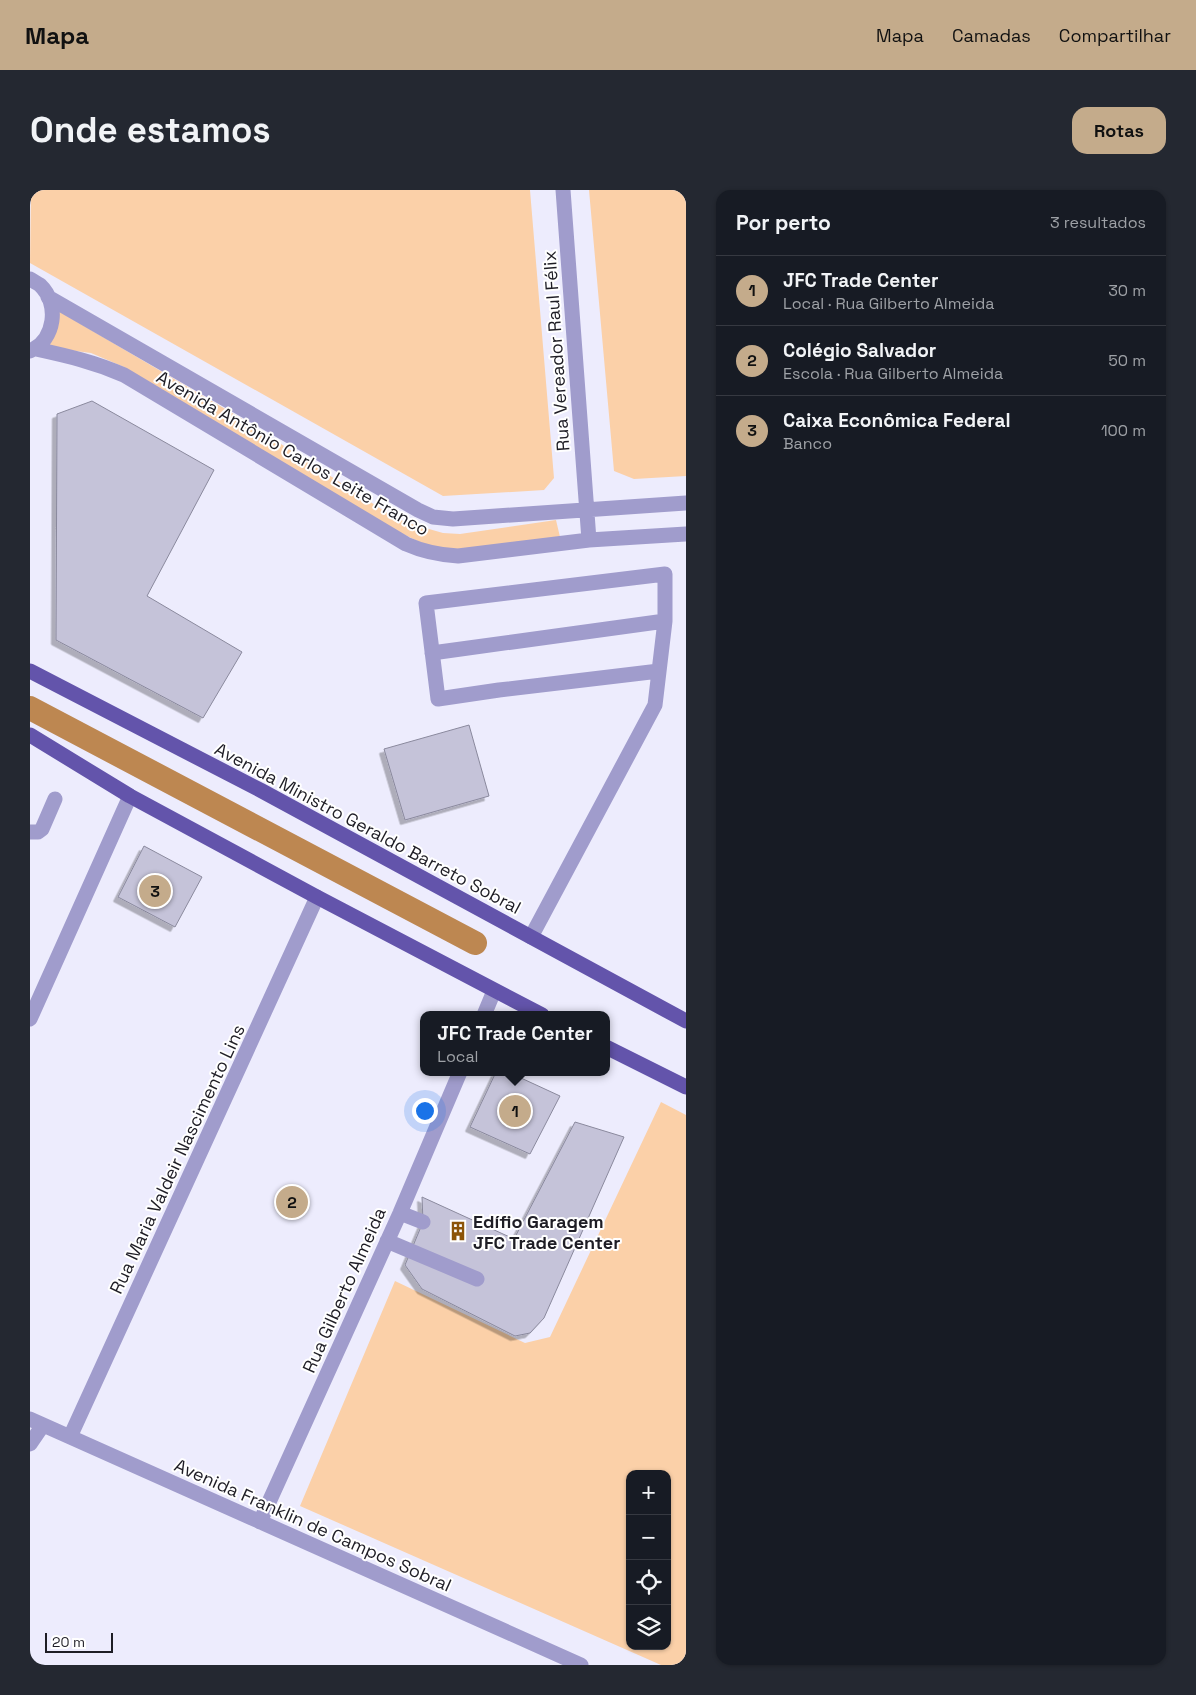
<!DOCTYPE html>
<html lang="pt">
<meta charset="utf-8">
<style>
:root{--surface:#171b24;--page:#242831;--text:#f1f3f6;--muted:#9ea1a6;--line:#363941;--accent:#c4ab8b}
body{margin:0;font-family:"Space Grotesk",sans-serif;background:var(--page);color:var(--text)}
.controls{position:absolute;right:15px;bottom:15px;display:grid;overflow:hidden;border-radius:10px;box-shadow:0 1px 4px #0004}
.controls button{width:45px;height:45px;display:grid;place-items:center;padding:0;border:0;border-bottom:1px solid var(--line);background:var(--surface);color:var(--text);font:25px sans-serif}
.scale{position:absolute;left:15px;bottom:12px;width:68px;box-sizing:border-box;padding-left:5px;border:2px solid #1e1d25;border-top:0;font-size:14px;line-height:18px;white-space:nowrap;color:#1e1d25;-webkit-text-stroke:4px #fff;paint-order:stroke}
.you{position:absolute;left:394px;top:920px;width:18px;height:18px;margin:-12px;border:4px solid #fff;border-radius:50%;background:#1a73e8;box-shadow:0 0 0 8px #1a73e833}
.badge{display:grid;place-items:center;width:32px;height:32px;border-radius:50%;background:var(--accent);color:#111;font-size:16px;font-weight:700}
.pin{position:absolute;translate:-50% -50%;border:2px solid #fff;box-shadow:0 1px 5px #0006}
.popup{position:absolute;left:390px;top:821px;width:190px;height:65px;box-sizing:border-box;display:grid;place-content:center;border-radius:10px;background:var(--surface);filter:drop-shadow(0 1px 4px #0005);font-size:16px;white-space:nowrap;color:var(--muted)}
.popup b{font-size:19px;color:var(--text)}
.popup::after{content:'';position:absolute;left:50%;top:100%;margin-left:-10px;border:10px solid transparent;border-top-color:var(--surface)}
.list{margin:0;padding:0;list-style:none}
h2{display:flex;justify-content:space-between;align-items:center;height:65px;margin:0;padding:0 20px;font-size:21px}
h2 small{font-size:16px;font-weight:400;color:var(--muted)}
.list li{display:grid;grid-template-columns:32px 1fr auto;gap:15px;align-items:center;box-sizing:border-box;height:70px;padding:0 20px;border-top:1px solid var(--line)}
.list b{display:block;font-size:19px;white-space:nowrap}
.list p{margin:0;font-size:16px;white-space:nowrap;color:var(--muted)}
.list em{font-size:16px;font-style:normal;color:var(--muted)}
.icon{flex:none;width:28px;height:28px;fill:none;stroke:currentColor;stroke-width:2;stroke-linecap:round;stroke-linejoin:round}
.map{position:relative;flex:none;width:656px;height:1475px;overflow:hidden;border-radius:15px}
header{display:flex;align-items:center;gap:30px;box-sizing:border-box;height:70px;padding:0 25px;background:var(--accent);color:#111}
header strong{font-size:24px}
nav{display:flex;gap:28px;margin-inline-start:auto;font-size:18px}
.intro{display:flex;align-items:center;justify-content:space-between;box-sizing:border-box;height:120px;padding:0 30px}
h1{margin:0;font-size:35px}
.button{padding:12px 22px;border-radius:15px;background:var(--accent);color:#111;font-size:18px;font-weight:700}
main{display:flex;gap:30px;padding:0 30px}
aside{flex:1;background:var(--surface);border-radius:15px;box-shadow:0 1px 4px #0004}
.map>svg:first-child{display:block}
.green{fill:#fbd0a8;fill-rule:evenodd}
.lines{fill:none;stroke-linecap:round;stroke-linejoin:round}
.canal{stroke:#bd8751;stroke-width:24}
.building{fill:#c5c3d9;stroke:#8a899d;filter:url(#shadow)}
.minor{stroke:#a09ccc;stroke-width:15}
.major{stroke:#6354ab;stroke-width:15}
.labels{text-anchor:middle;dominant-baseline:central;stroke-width:4;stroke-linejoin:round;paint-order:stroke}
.street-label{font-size:18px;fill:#1e1d25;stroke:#fff}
.poi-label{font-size:18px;font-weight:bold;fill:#1e1d25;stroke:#fff;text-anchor:start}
</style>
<header>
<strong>Mapa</strong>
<nav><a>Mapa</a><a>Camadas</a><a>Compartilhar</a></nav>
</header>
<div class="intro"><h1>Onde estamos</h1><a class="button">Rotas</a></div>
<main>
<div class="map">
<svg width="656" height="1475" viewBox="0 0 656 1475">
<defs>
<filter id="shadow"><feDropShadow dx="-4.5" dy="4.5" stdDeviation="0" flood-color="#0004"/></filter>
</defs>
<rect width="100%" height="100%" fill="#edecfd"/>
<!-- green -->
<path class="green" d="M 1,0 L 500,0 L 524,288 L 514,300 L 413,306 L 0,73 Z
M 559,0 L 656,0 L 656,286 L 604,289 L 584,281 Z
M 27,120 L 214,230 L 362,326 L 378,333 L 413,343 L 430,344 L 526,330 L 530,347 L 426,360 L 398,356 L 352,334 L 94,177 L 61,163 L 38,160 L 17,159 Z
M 631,912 L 656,925 L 656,1475 L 631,1475 L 270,1316 L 365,1091 L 495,1153 L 520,1147 ZM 600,1284 L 637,1284 L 637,1456 L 600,1456 Z"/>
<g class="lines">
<!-- canal -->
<path class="canal" d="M 0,518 L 445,753"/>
</g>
<!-- building -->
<path class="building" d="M 62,211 L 184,280 L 117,406 L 212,462 L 173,528 L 26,450 L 27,224 Z
M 439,535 L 459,606 L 375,630 L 354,559 Z
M 114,656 L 172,687 L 145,737 L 88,707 Z
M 466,882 L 478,882 L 530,906 L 500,964 L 440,937 Z
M 545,932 L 594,947 L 514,1128 L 500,1143 L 485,1146 L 392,1099 L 375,1075 L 393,1032 L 392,1007 L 484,1049 Z"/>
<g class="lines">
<!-- minor -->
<path class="minor" d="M 533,0 L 559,350
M 0,89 C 3,91 7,93 10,95 C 30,114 25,150 0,161
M 18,107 L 388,320 L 403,327 L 423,329 L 656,313
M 6,159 C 38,166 64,172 94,185 L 376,354 C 394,362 409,365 428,366 L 559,350 L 656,344
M 402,463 L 635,431
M 0,642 L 8,642 L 12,639 L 25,609
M 501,747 L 625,515 L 635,431 L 635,384 L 396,413 L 408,509 L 469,500 L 629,481
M 454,825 L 464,801
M 0,829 L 100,606
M 370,1023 L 393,1032
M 357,1051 L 447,1089
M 0,1229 L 551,1475
M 40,1247 L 287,707
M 0,1254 L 13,1235
M 230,1332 L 370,1023 L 430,882"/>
<!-- major -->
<path class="major" d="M 0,481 L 232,601 L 656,831
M 0,545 L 100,606 L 287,707 L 512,825
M 576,857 L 656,897"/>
</g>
<!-- icons -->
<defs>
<symbol id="building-bare" viewBox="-9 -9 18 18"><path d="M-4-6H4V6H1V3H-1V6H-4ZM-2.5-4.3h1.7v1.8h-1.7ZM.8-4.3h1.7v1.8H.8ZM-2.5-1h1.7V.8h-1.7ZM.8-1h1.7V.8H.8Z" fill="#8c5408" stroke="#fff" stroke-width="2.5" paint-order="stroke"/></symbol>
</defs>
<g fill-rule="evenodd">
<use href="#building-bare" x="414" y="1027" width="28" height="28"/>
</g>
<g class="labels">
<!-- street labels -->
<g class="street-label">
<text transform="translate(526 161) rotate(-94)">Rua Vereador Raul Félix</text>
<text transform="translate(263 263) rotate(30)">Avenida Antônio Carlos Leite Franco</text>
<text transform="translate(338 638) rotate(28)">Avenida Ministro Geraldo Barreto Sobral</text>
<text transform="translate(147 969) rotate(-65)">Rua Maria Valdeir Nascimento Lins</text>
<text transform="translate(314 1100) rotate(-66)">Rua Gilberto Almeida</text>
<text transform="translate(283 1335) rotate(24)">Avenida Franklin de Campos Sobral</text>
</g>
<!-- poi labels -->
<g class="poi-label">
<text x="443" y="1031">Edífio Garagem<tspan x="443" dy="21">JFC Trade Center</tspan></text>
</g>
</g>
</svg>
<div class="controls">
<button>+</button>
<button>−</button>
<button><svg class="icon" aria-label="locate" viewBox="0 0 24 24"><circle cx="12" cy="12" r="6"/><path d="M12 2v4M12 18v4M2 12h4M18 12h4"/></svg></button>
<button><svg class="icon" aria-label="layers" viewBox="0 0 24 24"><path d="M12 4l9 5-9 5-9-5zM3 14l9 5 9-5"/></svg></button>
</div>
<div class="scale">20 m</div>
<div class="you"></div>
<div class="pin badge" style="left:485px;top:921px">1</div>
<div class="popup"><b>JFC Trade Center</b>Local</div>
<div class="pin badge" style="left:262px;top:1012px">2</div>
<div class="pin badge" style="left:125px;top:701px">3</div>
</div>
<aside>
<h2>Por perto<small>3 resultados</small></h2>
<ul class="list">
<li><span class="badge">1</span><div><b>JFC Trade Center</b><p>Local · Rua Gilberto Almeida</p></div><em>30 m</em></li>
<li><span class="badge">2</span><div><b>Colégio Salvador</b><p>Escola · Rua Gilberto Almeida</p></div><em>50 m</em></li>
<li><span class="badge">3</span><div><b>Caixa Econômica Federal</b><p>Banco</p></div><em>100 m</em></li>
</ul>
</aside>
</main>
